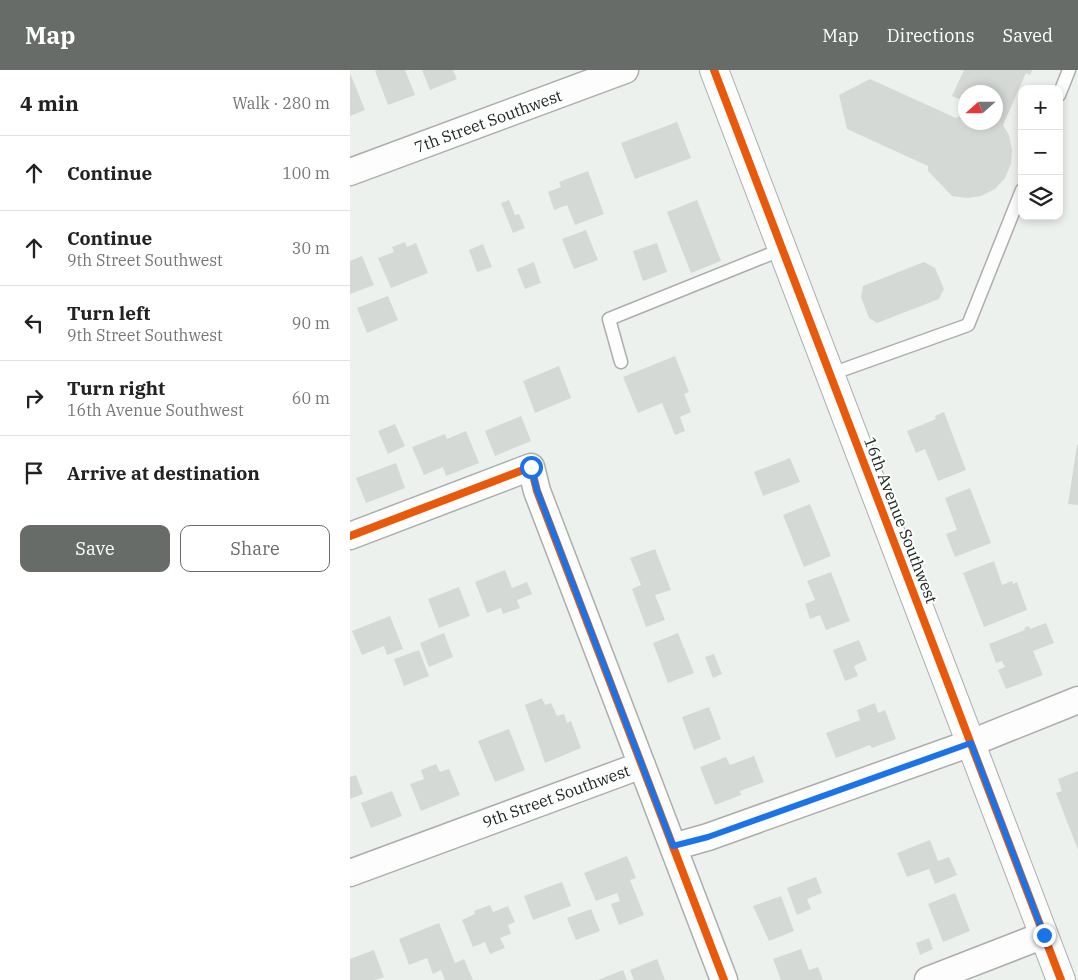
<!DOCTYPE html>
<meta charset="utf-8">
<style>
:root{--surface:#fff;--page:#f2f2f2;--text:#222;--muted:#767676;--line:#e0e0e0;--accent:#686c69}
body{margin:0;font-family:"IBM Plex Serif",serif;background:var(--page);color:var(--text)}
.controls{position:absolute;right:15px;top:15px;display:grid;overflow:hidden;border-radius:10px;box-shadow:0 2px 8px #0003}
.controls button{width:45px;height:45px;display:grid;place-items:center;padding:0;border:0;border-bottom:1px solid var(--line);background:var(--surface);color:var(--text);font:25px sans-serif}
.compass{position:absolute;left:608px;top:15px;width:45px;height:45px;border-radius:50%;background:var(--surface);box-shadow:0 2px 8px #0003;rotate:249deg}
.stop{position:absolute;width:15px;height:15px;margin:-11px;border:4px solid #1a73e8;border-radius:50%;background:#fff}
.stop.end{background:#1a73e8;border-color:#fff;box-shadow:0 1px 5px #0008}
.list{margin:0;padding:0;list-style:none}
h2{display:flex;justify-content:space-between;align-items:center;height:65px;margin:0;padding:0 20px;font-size:21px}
h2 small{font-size:16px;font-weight:400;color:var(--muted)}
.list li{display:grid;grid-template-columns:32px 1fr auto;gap:15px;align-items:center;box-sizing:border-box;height:75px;padding:0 20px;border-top:1px solid var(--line)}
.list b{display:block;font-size:19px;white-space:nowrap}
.list p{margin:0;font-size:16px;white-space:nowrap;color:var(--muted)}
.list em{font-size:16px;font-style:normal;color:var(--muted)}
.actions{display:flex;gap:10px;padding:15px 20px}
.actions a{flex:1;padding:11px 0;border:1px solid var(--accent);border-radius:10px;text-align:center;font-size:18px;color:var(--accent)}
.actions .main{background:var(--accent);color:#fff}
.icon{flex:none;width:28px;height:28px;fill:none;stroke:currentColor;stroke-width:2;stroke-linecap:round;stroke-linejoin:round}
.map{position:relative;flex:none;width:728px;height:910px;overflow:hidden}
header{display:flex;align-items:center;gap:30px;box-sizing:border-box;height:70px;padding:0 25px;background:var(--accent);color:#fff}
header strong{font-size:24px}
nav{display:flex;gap:28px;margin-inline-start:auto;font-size:18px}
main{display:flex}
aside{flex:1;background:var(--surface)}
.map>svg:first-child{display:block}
.building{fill:#d5d9d6}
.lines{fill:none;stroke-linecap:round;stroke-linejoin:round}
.service-casing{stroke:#abaeac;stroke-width:15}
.minor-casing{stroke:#abaeac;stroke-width:29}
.tertiary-casing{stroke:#abaeac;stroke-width:30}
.service{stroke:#fcfdfc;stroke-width:12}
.minor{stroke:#fcfdfc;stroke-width:26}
.tertiary{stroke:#fcfdfc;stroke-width:28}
.cycleway-casing{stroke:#fcfffd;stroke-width:11}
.cycleway{stroke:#e8590c;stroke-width:8}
.route{stroke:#1a73e8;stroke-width:6}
.labels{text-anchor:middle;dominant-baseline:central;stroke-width:4;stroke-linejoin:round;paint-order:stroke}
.street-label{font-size:16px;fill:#212522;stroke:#fcfffd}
</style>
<header>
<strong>Map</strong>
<nav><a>Map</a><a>Directions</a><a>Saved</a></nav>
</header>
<main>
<aside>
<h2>4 min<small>Walk · 280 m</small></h2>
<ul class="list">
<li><svg class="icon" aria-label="ahead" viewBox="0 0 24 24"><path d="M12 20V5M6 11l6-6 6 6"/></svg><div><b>Continue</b></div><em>100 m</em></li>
<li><svg class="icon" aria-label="ahead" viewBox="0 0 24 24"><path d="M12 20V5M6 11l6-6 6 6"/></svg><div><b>Continue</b><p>9th Street Southwest</p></div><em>30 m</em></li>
<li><svg class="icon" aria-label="left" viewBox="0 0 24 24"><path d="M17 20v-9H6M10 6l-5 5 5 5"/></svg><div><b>Turn left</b><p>9th Street Southwest</p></div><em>90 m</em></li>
<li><svg class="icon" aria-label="right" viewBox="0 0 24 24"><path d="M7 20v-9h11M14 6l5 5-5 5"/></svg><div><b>Turn right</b><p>16th Avenue Southwest</p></div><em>60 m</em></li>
<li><svg class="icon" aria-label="arrive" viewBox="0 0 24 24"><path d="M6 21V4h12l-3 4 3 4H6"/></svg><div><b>Arrive at destination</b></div></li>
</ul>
<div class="actions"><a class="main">Save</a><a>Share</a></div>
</aside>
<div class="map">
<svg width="728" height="910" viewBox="0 0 728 910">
<rect width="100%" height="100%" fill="#ecf1ee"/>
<!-- building -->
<path class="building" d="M 28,0 L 55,0 L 65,25 L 38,35 L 25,1 Z
M 72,0 L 103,0 L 107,9 L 80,20 Z
M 614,0 L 682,0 L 680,5 L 676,3 L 653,55 L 659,65 L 662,80 L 661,94 L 655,108 L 645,119 L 631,126 L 617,128 L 602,126 L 578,101 L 578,96 L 497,59 L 489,25 L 520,9 L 606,48 L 616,43 L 616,52 L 646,52 L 646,22 L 616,22 L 616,32 L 602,26 Z
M 0,3 L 15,40 L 0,46 Z
M 327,52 L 341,88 L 285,109 L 271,73 Z
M 238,101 L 254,144 L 225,155 L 217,135 L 204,140 L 198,122 L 211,117 L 209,112 Z
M 159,130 L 165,145 L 169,144 L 175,158 L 163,163 L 151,133 Z
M 347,130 L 371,191 L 341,203 L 317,142 Z
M 236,160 L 248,190 L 224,199 L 212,169 Z
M 55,172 L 57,177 L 66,173 L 78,203 L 41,218 L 28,188 L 44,182 L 42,177 Z
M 307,173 L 317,202 L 293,211 L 283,181 Z
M 133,174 L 142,197 L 127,202 L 119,180 Z
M 12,186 L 24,215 L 0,224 L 0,191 Z
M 184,192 L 191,213 L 175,219 L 167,199 Z
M 574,192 L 585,198 L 594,219 L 589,229 L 527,253 L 519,248 L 511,227 L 513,216 Z
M 38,226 L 48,250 L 17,263 L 7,238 Z
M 325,286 L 339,322 L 334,324 L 341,342 L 330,347 L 335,361 L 325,365 L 312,333 L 288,343 L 273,307 Z
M 209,296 L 221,328 L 185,343 L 173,311 Z
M 594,342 L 616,400 L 588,411 L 575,379 L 566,383 L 557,361 L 586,349 L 585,346 Z
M 171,346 L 181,371 L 145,386 L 135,361 Z
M 45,354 L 55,376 L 38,384 L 28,361 Z
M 116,361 L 129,393 L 96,406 L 93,397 L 74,405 L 62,377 L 95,364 L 97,369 Z
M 727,375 L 728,375 L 728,435 L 718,434 Z
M 440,388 L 450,412 L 413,426 L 404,402 Z
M 46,393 L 55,418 L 16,433 L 6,408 Z
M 620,418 L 641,473 L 605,487 L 596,464 L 607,460 L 595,428 Z
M 460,434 L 481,486 L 454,497 L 433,445 Z
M 305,479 L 321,520 L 305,525 L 315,550 L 296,557 L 282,519 L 291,515 L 280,488 Z
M 644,491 L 652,515 L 662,511 L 663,514 L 667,512 L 677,540 L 634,557 L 613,503 Z
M 155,500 L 162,518 L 177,512 L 182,524 L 167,530 L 170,538 L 153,544 L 151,538 L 137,543 L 125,512 Z
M 481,502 L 500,551 L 476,560 L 470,545 L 460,549 L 455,534 L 465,530 L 457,511 Z
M 109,517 L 120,546 L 89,558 L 78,529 Z
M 40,546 L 53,579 L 37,585 L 34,576 L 12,585 L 2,561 Z
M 696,553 L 704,573 L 683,581 L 693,605 L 656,619 L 648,600 L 655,597 L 652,591 L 646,593 L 639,574 L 675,560 L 674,558 L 679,556 L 680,559 Z
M 94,563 L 103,587 L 79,597 L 70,573 Z
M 328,563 L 344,603 L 318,613 L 303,573 Z
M 509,570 L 517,590 L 504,596 L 508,606 L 495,611 L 483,580 Z
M 69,580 L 79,606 L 54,616 L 44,589 Z
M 364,584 L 372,604 L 363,608 L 355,587 Z
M 192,628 L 195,635 L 201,633 L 207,646 L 214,644 L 217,653 L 221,651 L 231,678 L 195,693 L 175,635 Z
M 525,633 L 528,643 L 535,640 L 546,669 L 522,678 L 520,675 L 486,688 L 476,663 L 510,650 L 507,640 Z
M 359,637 L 371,669 L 344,680 L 332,647 Z
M 159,659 L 175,700 L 145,712 L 128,671 Z
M 404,686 L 414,712 L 390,721 L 391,725 L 365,735 L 350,697 L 376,687 L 380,695 Z
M 86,694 L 90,702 L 99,699 L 110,725 L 71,741 L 60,714 L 74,709 L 71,700 Z
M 728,701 L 728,780 L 706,723 L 712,721 L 708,709 Z
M 6,705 L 13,724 L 0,729 L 0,707 Z
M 42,721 L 52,746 L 21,758 L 11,733 Z
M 580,770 L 588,791 L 599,787 L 607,805 L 585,814 L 579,799 L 557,807 L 547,783 Z
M 277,786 L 286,808 L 280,810 L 294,845 L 269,855 L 261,834 L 270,831 L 267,823 L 246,831 L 234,803 Z
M 466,807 L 472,823 L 457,829 L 461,839 L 447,845 L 437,818 Z
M 212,812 L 221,836 L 183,850 L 174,826 Z
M 605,823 L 620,861 L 593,872 L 578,834 Z
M 431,826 L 444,861 L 419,871 L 403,836 Z
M 140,835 L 143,842 L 158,836 L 165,852 L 158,855 L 161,864 L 150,868 L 155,878 L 140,884 L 135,872 L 123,877 L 112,850 L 125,844 L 124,841 Z
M 241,839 L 250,861 L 226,870 L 217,848 Z
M 89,853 L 105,893 L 114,889 L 123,910 L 95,910 L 91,900 L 83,904 L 77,888 L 59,895 L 49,869 Z
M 579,868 L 583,879 L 570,885 L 566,873 Z
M 451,879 L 459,900 L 468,897 L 473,910 L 431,910 L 423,889 Z
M 24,880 L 34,907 L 25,910 L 0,910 L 0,889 Z
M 307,889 L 315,910 L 284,910 L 280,900 Z
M 273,900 L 277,910 L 248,910 Z"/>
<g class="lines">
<defs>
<path id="service" d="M 709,25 L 719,0
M 271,292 L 259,249 L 433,179
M 481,304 L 618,255 L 672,120"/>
<path id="minor" d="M 0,102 L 275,0
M 0,466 L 181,397 L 187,421 L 374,910
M 323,777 L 358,767 L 621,673 L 728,630
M 0,803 L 292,695
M 578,910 L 694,865"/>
<path id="tertiary" d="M 364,0 L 711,910"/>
</defs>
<!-- service casing -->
<use href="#service" class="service-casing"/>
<!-- minor casing -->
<use href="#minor" class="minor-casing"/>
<!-- tertiary casing -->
<use href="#tertiary" class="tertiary-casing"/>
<!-- service -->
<use href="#service" class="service"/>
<!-- minor -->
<use href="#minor" class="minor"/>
<!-- tertiary -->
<use href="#tertiary" class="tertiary"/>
<defs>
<path id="cycleway" d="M 364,0 L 711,910
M 0,466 L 181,397 L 187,421 L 374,910"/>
</defs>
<!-- cycleway casing -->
<use href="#cycleway" class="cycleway-casing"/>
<!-- cycleway -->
<use href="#cycleway" class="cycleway"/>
</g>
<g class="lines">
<!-- route -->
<path class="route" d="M 181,397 L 187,420 L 323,776 L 358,767 L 621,673 L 694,865"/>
</g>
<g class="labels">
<!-- street labels -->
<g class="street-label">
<text transform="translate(138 51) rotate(-20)">7th Street Southwest</text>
<text transform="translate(551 450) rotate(69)">16th Avenue Southwest</text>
<text transform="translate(206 726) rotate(-20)">9th Street Southwest</text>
</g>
</g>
</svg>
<div class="controls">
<button>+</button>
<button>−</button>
<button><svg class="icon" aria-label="layers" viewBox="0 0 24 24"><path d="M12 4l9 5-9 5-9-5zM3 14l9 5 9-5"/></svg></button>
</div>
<svg class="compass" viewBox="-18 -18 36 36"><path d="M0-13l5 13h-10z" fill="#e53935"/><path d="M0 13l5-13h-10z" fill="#767676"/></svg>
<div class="stop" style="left:181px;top:397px"></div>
<div class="stop end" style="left:694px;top:865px"></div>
</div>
</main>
